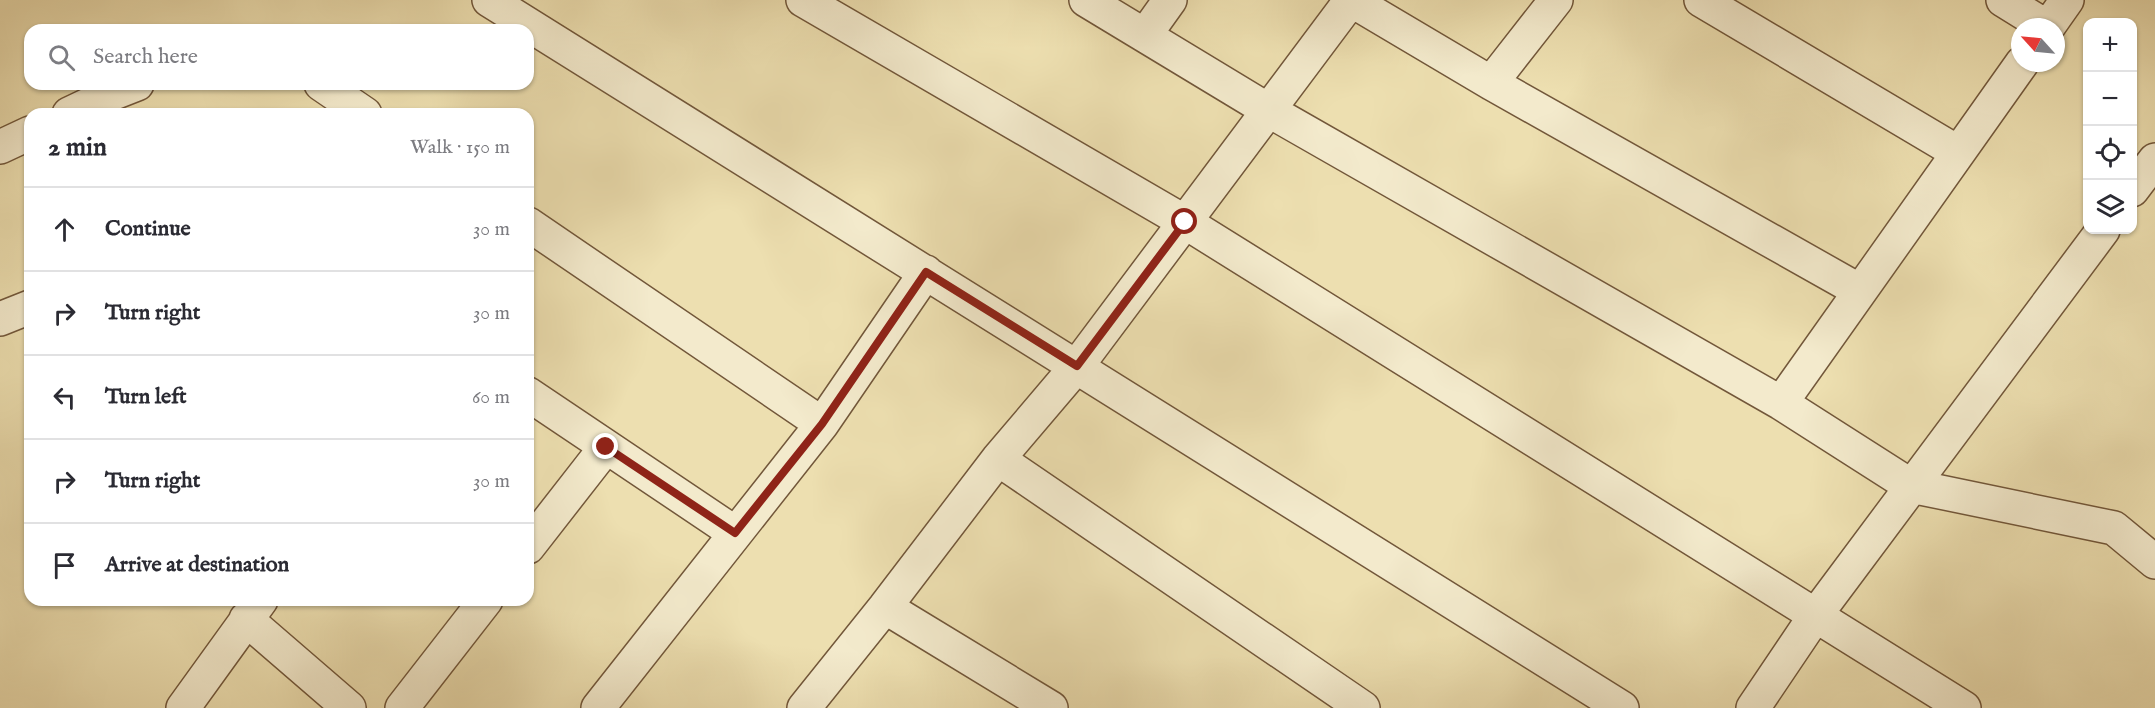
<!DOCTYPE html>
<meta charset="utf-8">
<style>
:root{--surface:#fff;--page:#f7f7f7;--text:#2b2b33;--muted:#7c7c81;--line:#e1e1e2}
body{margin:0;font-family:"IM FELL English",serif;background:var(--page);color:var(--text)}
.controls{position:absolute;right:18px;top:18px;display:grid;overflow:hidden;border-radius:12px;box-shadow:0 2px 4px #0004}
.controls button{width:54px;height:54px;display:grid;place-items:center;padding:0;border:0;border-bottom:2px solid var(--line);background:var(--surface);color:var(--text);font:30px sans-serif}
.compass{position:absolute;left:2011px;top:18px;width:54px;height:54px;border-radius:50%;background:var(--surface);box-shadow:0 2px 4px #0004;rotate:297deg}
.stop{position:absolute;width:18px;height:18px;margin:-14px;border:4px solid #8f2418;border-radius:50%;background:#fff}
.stop.end{background:#8f2418;border-color:#fff;box-shadow:0 2px 6px #0008}
.list{margin:0;padding:0;list-style:none}
h2{display:flex;justify-content:space-between;align-items:center;height:78px;margin:0;padding:0 24px;font-size:26px}
h2 small{font-size:20px;font-weight:400;color:var(--muted)}
.list li{display:grid;grid-template-columns:39px 1fr auto;gap:18px;align-items:center;box-sizing:border-box;height:84px;padding:0 24px;border-top:2px solid var(--line)}
.list b{display:block;font-size:22px;white-space:nowrap}
.list em{font-size:20px;font-style:normal;color:var(--muted)}
.icon{flex:none;width:33px;height:33px;fill:none;stroke:currentColor;stroke-width:2;stroke-linecap:round;stroke-linejoin:round}
.map{position:relative;flex:none;width:2155px;height:708px;overflow:hidden}
.search{position:absolute;background:var(--surface);box-shadow:0 2px 4px #0004;left:24px;top:24px;width:510px;height:66px;display:flex;align-items:center;gap:15px;box-sizing:border-box;padding:0 21px;border-radius:18px;color:var(--muted);font-size:22px}
.panel{position:absolute;background:var(--surface);box-shadow:0 2px 4px #0004;left:24px;top:108px;width:510px;height:498px;border-radius:18px}
.map>svg:first-child{display:block}
.lines{fill:none;stroke-linecap:round;stroke-linejoin:round}
.minor-casing{stroke:#72573a;stroke-width:36}
.minor{stroke:#f3eacc;stroke-width:33}
.route{stroke:#8f2418;stroke-width:8}
</style>
<div class="map">
<svg width="2155" height="708" viewBox="0 0 2155 708">
<rect width="100%" height="100%" fill="#eddfb0"/>
<filter id="stains"><feTurbulence type="fractalNoise" baseFrequency=".00333" numOctaves="4"/><feColorMatrix values="0 0 0 0 .2 0 0 0 0 .09 0 0 0 0 .02 0 0 0 .5 -.17"/></filter>
<radialGradient id="worn" r=".72"><stop offset=".6" stop-color="#630" stop-opacity="0"/><stop offset="1" stop-color="#630" stop-opacity=".3"/></radialGradient>
<g class="lines">
<defs>
<path id="minor" d="M 489,0 L 1622,708
M 803,0 L 1185,222 L 1964,708
M 1086,0 L 1268,110 L 1781,403 L 1911,486 L 2114,528 L 2155,562
M 1351,0 L 1491,83 L 1860,291
M 1701,0 L 1957,152
M 2003,0 L 2047,27
M 2048,27 L 2067,0
M 1145,35 L 1170,0
M 1491,83 L 1556,0
M 321,84 L 365,114
M 69,114 L 109,95 L 137,84
M 0,147 L 30,133
M 2132,190 L 2155,160
M 528,224 L 822,424
M 0,319 L 30,307
M 528,394 L 735,533
M 1781,403 L 2022,63
M 998,459 L 1363,708
M 528,547 L 606,447
M 885,607 L 1051,708
M 246,619 L 349,708
M 183,708 L 261,600
M 402,708 L 486,600
M 598,708 L 822,424 L 926,272
M 804,708 L 885,607 L 998,459 L 1077,366 L 1351,0
M 1753,708 L 1815,616 L 2103,230"/>
</defs>
<!-- minor casing -->
<use href="#minor" class="minor-casing"/>
<!-- minor -->
<use href="#minor" class="minor"/>
</g>
<g class="lines">
<!-- route -->
<path class="route" d="M 606,447 L 735,533 L 822,424 L 926,272 L 1077,366 L 1185,222"/>
</g>
<rect width="100%" height="100%" filter="url(#stains)"/>
<rect width="100%" height="100%" fill="url(#worn)"/>
</svg>
<div class="controls">
<button>+</button>
<button>−</button>
<button><svg class="icon" aria-label="locate" viewBox="0 0 24 24"><circle cx="12" cy="12" r="6"/><path d="M12 2v4M12 18v4M2 12h4M18 12h4"/></svg></button>
<button><svg class="icon" aria-label="layers" viewBox="0 0 24 24"><path d="M12 4l9 5-9 5-9-5zM3 14l9 5 9-5"/></svg></button>
</div>
<svg class="compass" viewBox="-18 -18 36 36"><path d="M0-13l5 13h-10z" fill="#e53935"/><path d="M0 13l5-13h-10z" fill="#7c7c81"/></svg>
<div class="stop" style="left:1185px;top:222px"></div>
<div class="stop end" style="left:606px;top:447px"></div>
<div class="search"><svg class="icon" aria-label="search" viewBox="0 0 24 24"><circle cx="10" cy="10" r="6"/><path d="M15 15l6 6"/></svg>Search here</div>
<section class="panel">
<h2>2 min<small>Walk · 150 m</small></h2>
<ul class="list">
<li><svg class="icon" aria-label="ahead" viewBox="0 0 24 24"><path d="M12 20V5M6 11l6-6 6 6"/></svg><div><b>Continue</b></div><em>30 m</em></li>
<li><svg class="icon" aria-label="right" viewBox="0 0 24 24"><path d="M7 20v-9h11M14 6l5 5-5 5"/></svg><div><b>Turn right</b></div><em>30 m</em></li>
<li><svg class="icon" aria-label="left" viewBox="0 0 24 24"><path d="M17 20v-9H6M10 6l-5 5 5 5"/></svg><div><b>Turn left</b></div><em>60 m</em></li>
<li><svg class="icon" aria-label="right" viewBox="0 0 24 24"><path d="M7 20v-9h11M14 6l5 5-5 5"/></svg><div><b>Turn right</b></div><em>30 m</em></li>
<li><svg class="icon" aria-label="arrive" viewBox="0 0 24 24"><path d="M6 21V4h12l-3 4 3 4H6"/></svg><div><b>Arrive at destination</b></div></li>
</ul>
</section>
</div>
